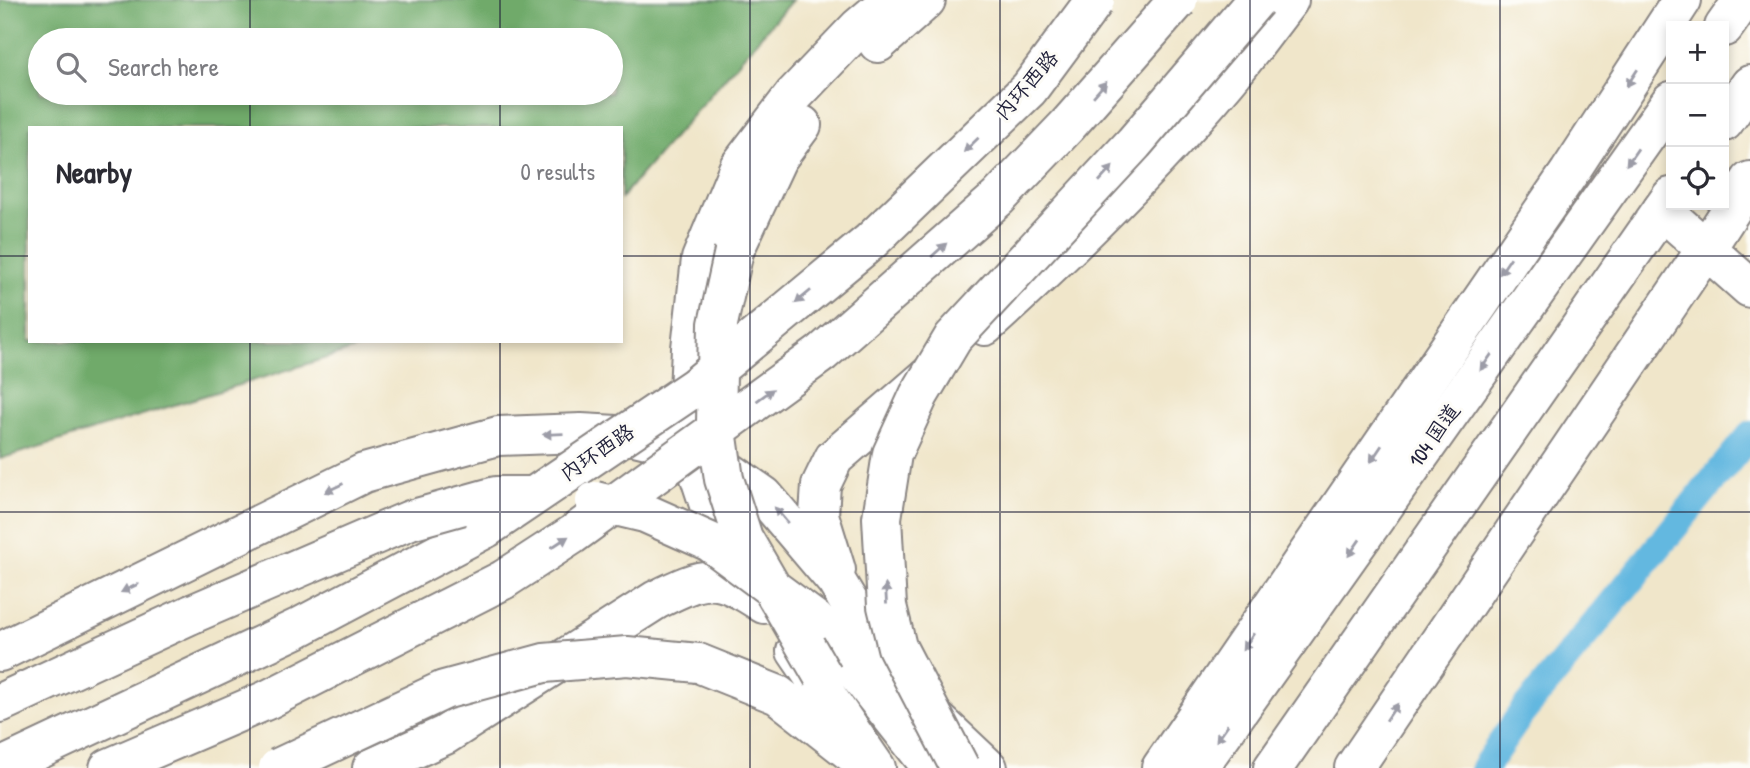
<!DOCTYPE html>
<meta charset="utf-8">
<style>
:root{--surface:#fff;--page:#f2f2f3;--text:#2b2b33;--muted:#7c7c81;--line:#e1e1e2}
body{margin:0;font-family:"Patrick Hand","LXGW WenKai TC",sans-serif;background:var(--page);color:var(--text)}
.controls{position:absolute;right:21px;top:21px;display:grid;overflow:hidden;border-radius:0px;box-shadow:0 4px 10px #0003}
.controls button{width:63px;height:63px;display:grid;place-items:center;padding:0;border:0;border-bottom:2px solid var(--line);background:var(--surface);color:var(--text);font:35px sans-serif}
.list{margin:0;padding:0;list-style:none}
h2{display:flex;justify-content:space-between;align-items:center;height:91px;margin:0;padding:0 28px;font-size:30px}
h2 small{font-size:23px;font-weight:400;color:var(--muted)}
.icon{flex:none;width:38px;height:38px;fill:none;stroke:currentColor;stroke-width:2;stroke-linecap:round;stroke-linejoin:round}
.map{position:relative;flex:none;width:1750px;height:768px;overflow:hidden}
.search{position:absolute;background:var(--surface);box-shadow:0 4px 10px #0003;left:28px;top:28px;width:595px;height:77px;display:flex;align-items:center;gap:18px;box-sizing:border-box;padding:0 24px;border-radius:38px;color:var(--muted);font-size:26px}
.panel{position:absolute;background:var(--surface);box-shadow:0 4px 10px #0003;left:28px;top:126px;width:595px;height:217px;border-radius:0px}
.map>svg:first-child{display:block}
.forest{fill:#70aa6a;stroke:#496652;stroke-width:2;fill-rule:evenodd}
.lines{fill:none;stroke-linecap:round;stroke-linejoin:round}
.canal{stroke:#64b8e0;stroke-width:28}
.secondary-casing{stroke:#898482;stroke-width:42}
.highway-casing{stroke:#898482;stroke-width:42}
.secondary{stroke:#fff;stroke-width:38}
.highway{stroke:#fff;stroke-width:38}
.highway-bridge-casing{stroke:#898482;stroke-width:42;stroke-linecap:butt}
.highway-bridge{stroke:#fff;stroke-width:38}
.oneway{fill:#9c9ca7}
.grid{fill:none;stroke:#22223b;stroke-width:2;stroke-opacity:0.55}
.labels{text-anchor:middle;dominant-baseline:central;stroke-width:6;stroke-linejoin:round;paint-order:stroke}
.street-label{font-size:21px;fill:#22223b;stroke:#fdfcf7}
</style>
<div class="map">
<svg width="1750" height="768" viewBox="0 0 1750 768">
<rect width="100%" height="100%" fill="#fdfcf7"/>
<filter id="ink" filterUnits="userSpaceOnUse"><feTurbulence type="fractalNoise" baseFrequency=".0143" numOctaves="2"/><feDisplacementMap in="SourceGraphic" scale="14" xChannelSelector="R" yChannelSelector="G"/><feConvolveMatrix kernelMatrix="1 2 1 2 8 2 1 2 1" color-interpolation-filters="sRGB"/></filter>
<filter id="wash" filterUnits="userSpaceOnUse"><feTurbulence type="fractalNoise" baseFrequency=".00686" numOctaves="4" result="noise"/><feDisplacementMap in="SourceGraphic" scale="28" xChannelSelector="R" yChannelSelector="G"/><feGaussianBlur stdDeviation="1.57" result="paint"/><feColorMatrix in="noise" values="0 0 0 0 0 0 0 0 0 0 0 0 0 0 0 0 0 1.4 0 .05"/><feComposite in="paint" operator="in"/></filter>
<g filter="url(#wash)">
<rect width="100%" height="100%" fill="#f0e6ca"/>
<!-- forest -->
<path class="forest" d="M 0,0 L 792,0 L 621,198 L 621,128 L 30,128 L 30,341 L 381,341 L 0,459 ZM 40,40 L 611,40 L 611,93 L 40,93 Z"/>
<g class="lines">
<!-- canal -->
<path class="canal" d="M 1484,768 L 1521,714 L 1750,435"/>
</g>
</g>
<g filter="url(#ink)">
<g class="lines">
<defs>
<path id="secondary" d="M 1662,210 L 1750,288
M 1161,768 L 1569,173 L 1682,0
M 1354,768 L 1706,249 L 1750,181"/>
<path id="highway" d="M 1724,27 L 1743,0
M 878,43 L 926,0
M 1724,122 L 1750,85
M 734,251 L 777,159 L 802,125
M 985,326 C 1070,249 1153,168 1227,80 C 1249,54 1268,27 1289,0
M 743,570 L 714,520 L 691,450 L 688,415 L 691,348 L 701,259 L 739,167 L 794,95 L 859,27 L 891,0
M 836,570 L 819,515 L 821,485 L 834,458 L 932,373
M 815,620 L 932,768
M 796,651 L 876,768
M 0,652 L 364,473 L 498,436 L 581,433 L 635,436 L 701,452 L 764,496 L 836,581 L 895,679 L 907,695
M 698,663 L 778,695 L 852,753
M 0,703 L 192,614
M 936,719 L 988,768
M 0,768 L 298,628 L 485,529
M 109,768 L 267,700 L 503,580
M 372,768 L 445,735 L 656,600 C 706,575 716,572 764,604
M 1198,768 L 1671,101
M 1273,768 L 1671,197"/>
</defs>
<!-- secondary casing -->
<use href="#secondary" class="secondary-casing"/>
<!-- highway casing -->
<use href="#highway" class="highway-casing"/>
<!-- secondary -->
<use href="#secondary" class="secondary"/>
<!-- highway -->
<use href="#highway" class="highway"/>
<defs>
<path id="highway-bridge" d="M 734,251 L 718,324 L 716,423 L 724,479 L 743,538 L 823,676
M 595,501 L 645,513 L 710,542 L 815,620
M 485,529 L 695,387 L 871,241 L 1029,89 L 1095,0
M 503,580 L 572,535 L 822,353 L 998,198 L 1067,126 L 1178,0
M 192,614 L 410,520 L 496,496 L 528,496
M 278,768 L 444,690 L 544,663 L 627,656 L 698,663
M 960,768 L 897,647 L 887,606 L 882,518 L 892,454 L 919,395 L 953,338 L 1134,143 L 1256,0"/>
</defs>
<!-- highway-bridge casing -->
<use href="#highway-bridge" class="highway-bridge-casing"/>
<!-- highway-bridge -->
<use href="#highway-bridge" class="highway-bridge"/>
</g>
<!-- one-way arrows -->
<defs><path id="oneway-solid" d="M-6-.8H1V-3.2L6.5 0L1 3.2V.8H-6Z" transform="scale(1.75)"/></defs>
<g class="oneway">
<use href="#oneway-solid" transform="translate(1632 78) rotate(123)"/>
<use href="#oneway-solid" transform="translate(1100 89) rotate(-49)"/>
<use href="#oneway-solid" transform="translate(971 145) rotate(136)"/>
<use href="#oneway-solid" transform="translate(1632 157) rotate(125)"/>
<use href="#oneway-solid" transform="translate(1106 174) rotate(-48)"/>
<use href="#oneway-solid" transform="translate(939 250) rotate(-42)"/>
<use href="#oneway-solid" transform="translate(1505 266) rotate(124)"/>
<use href="#oneway-solid" transform="translate(803 297) rotate(140)"/>
<use href="#oneway-solid" transform="translate(1486 362) rotate(125)"/>
<use href="#oneway-solid" transform="translate(765 395) rotate(-36)"/>
<use href="#oneway-solid" transform="translate(553 434) rotate(178)"/>
<use href="#oneway-solid" transform="translate(1376 454) rotate(124)"/>
<use href="#oneway-solid" transform="translate(334 488) rotate(154)"/>
<use href="#oneway-solid" transform="translate(781 515) rotate(-130)"/>
<use href="#oneway-solid" transform="translate(560 542) rotate(-33)"/>
<use href="#oneway-solid" transform="translate(1354 548) rotate(125)"/>
<use href="#oneway-solid" transform="translate(130 588) rotate(154)"/>
<use href="#oneway-solid" transform="translate(886 594) rotate(-93)"/>
<use href="#oneway-solid" transform="translate(1248 642) rotate(124)"/>
<use href="#oneway-solid" transform="translate(1392 712) rotate(-56)"/>
<use href="#oneway-solid" transform="translate(1222 733) rotate(125)"/>
</g>
</g>
<!-- grid -->
<path class="grid" d="M 250,0 L 250,40M 500,0 L 500,40M 750,0 L 750,768M 1000,0 L 1000,768M 1250,0 L 1250,768M 1500,0 L 1500,768M 250,93 L 250,128M 500,93 L 500,128M 0,256 L 30,256M 621,256 L 1750,256M 250,341 L 250,768M 500,341 L 500,768M 0,512 L 1750,512"/>
<g class="labels">
<!-- street labels -->
<g class="street-label">
<text transform="translate(1026 85) rotate(-49)">内环西路</text>
<text transform="translate(1434 435) rotate(-55)">104 国道</text>
<text transform="translate(597 452) rotate(-34)">内环西路</text>
</g>
</g>
</svg>
<div class="controls">
<button>+</button>
<button>−</button>
<button><svg class="icon" aria-label="locate" viewBox="0 0 24 24"><circle cx="12" cy="12" r="6"/><path d="M12 2v4M12 18v4M2 12h4M18 12h4"/></svg></button>
</div>
<div class="search"><svg class="icon" aria-label="search" viewBox="0 0 24 24"><circle cx="10" cy="10" r="6"/><path d="M15 15l6 6"/></svg>Search here</div>
<section class="panel">
<h2>Nearby<small>0 results</small></h2>
<ul class="list">
</ul>
</section>
</div>
